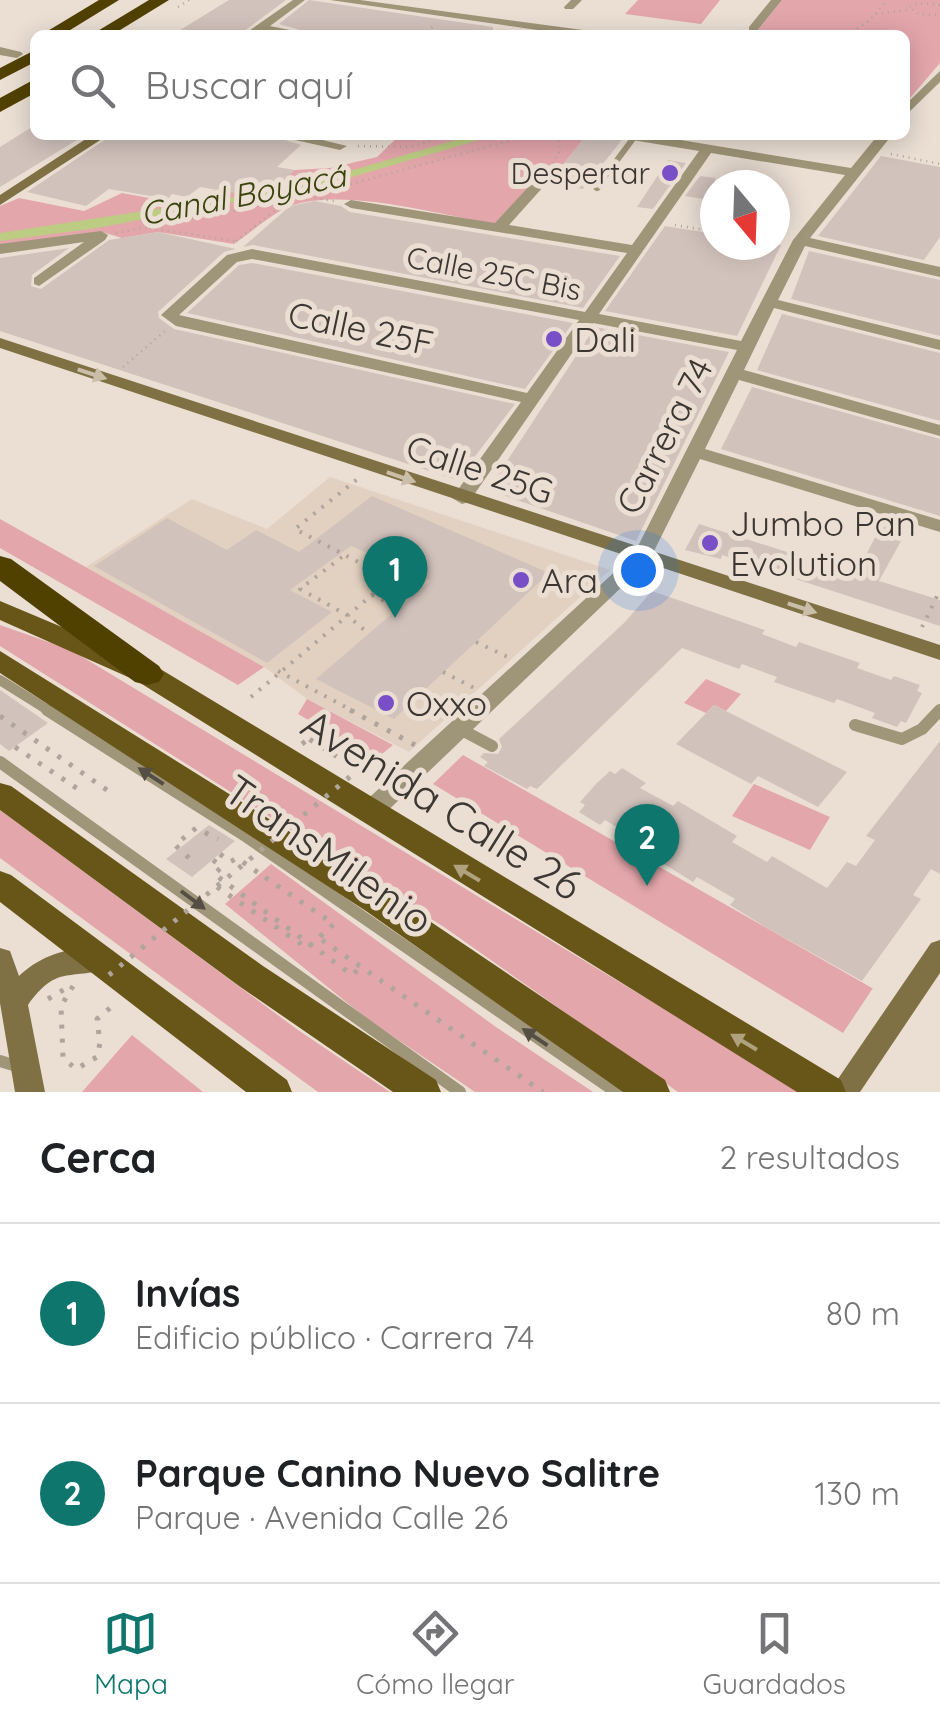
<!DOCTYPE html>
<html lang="es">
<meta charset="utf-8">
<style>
:root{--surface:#fff;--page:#f6f6f6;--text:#202124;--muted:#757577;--line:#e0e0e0;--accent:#0f766e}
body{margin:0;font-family:Quicksand,sans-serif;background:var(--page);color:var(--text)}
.compass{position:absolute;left:700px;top:170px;width:90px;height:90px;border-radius:50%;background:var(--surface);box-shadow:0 5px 25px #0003;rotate:161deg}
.you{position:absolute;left:638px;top:570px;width:35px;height:35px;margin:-25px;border:8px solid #fff;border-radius:50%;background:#1a73e8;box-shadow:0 0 0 15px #1a73e833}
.badge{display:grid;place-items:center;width:65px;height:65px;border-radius:50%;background:var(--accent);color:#fff;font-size:32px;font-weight:700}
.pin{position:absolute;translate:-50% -82px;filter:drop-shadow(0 2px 5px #0008)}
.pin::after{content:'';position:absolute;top:52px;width:35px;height:30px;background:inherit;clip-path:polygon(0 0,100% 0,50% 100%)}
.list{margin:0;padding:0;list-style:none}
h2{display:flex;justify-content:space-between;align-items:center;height:130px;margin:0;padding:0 40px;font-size:42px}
h2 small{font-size:32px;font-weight:400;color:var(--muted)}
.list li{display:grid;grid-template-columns:65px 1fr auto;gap:30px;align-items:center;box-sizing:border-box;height:180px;padding:0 40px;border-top:2px solid var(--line)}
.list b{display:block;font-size:38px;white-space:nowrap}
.list p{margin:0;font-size:32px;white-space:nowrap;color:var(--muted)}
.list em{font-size:32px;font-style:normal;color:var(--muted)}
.icon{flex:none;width:55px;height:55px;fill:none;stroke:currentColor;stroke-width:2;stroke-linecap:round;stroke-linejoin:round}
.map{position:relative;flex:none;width:940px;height:1092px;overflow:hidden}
.search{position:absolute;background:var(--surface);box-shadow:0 5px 25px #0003;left:30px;right:30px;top:30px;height:110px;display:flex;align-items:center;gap:25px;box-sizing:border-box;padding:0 35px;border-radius:15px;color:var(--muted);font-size:38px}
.sheet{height:490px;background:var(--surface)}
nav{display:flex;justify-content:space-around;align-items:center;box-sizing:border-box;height:140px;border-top:2px solid var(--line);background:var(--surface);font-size:28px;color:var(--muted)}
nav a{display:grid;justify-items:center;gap:5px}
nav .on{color:var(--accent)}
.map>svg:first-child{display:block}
.built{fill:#e2d1c0}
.green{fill:#e3a6ab}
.water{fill:#bccc83}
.building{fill:#d2c2bc}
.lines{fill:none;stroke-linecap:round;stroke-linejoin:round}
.path-far2{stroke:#afa59d;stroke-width:2.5;stroke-dasharray:1 5;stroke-linecap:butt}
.path-far1{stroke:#afa59d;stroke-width:4;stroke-dasharray:2.5 8;stroke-linecap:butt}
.path{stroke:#afa59d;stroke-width:5;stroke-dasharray:4 10;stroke-linecap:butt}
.lane-far3{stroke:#9f9578;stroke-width:6}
.lane-far2{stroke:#9f9578;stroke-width:8}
.lane-far1{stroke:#9f9578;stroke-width:10}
.lane{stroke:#9f9578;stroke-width:12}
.street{fill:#9f9578;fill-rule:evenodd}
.secondary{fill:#7f7144;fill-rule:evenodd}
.primary{fill:#685618;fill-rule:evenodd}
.highway{fill:#514101;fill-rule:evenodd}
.path-bridge{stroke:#afa59d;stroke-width:5;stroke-dasharray:4 10;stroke-linecap:butt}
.oneway{fill:#cbbea9}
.oneway2{fill:#554e44}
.oneway3{fill:#b0a17f}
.poi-dot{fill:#794fc8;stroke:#ebdfd4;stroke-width:4}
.labels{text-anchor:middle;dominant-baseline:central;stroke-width:10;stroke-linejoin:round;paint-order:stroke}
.far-poi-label{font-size:30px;fill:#3c3733;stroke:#ebdfd4;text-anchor:end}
.far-street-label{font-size:30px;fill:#3c3733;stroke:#ebdfd4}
.far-water-label{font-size:32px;font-style:italic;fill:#3a430c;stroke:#ebdfd4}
.street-label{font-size:35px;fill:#3c3733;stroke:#ebdfd4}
.poi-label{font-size:35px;fill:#3c3733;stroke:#ebdfd4;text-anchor:start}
.near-street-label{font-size:42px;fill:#3c3733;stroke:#ebdfd4}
</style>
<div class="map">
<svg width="940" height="1092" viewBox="0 0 940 1092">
<rect width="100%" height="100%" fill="#ebdfd4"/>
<!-- built -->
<path class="built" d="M 330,477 L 610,570 L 409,752 L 307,699 L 264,667 L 86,567 L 192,499 L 267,529 Z"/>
<!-- green -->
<path class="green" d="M 638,0 L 720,0 L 701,24 L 625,14 Z
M 782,0 L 940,0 L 940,63 L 905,104 L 905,35 L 754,35 Z
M 400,135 L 587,135 L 547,184 L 533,185 L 496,224 C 439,215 348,188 293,205 C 273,212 252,232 234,244 L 158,232 L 122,238 L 102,232 L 0,246 L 0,206 L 19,198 L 84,211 L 122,193 L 182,204 L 190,198 L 202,199 L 214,190 L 253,191 L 295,170 L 330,168 L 377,157 Z
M 0,519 L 264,667 L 238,685 L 0,548 Z
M 0,625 L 71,650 L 801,1092 L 678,1092 L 444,927 L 0,646 Z
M 706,679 L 741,694 L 726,711 L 714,705 L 706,713 L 684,703 Z
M 307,699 L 393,745 L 376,759 L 298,714 Z
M 463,755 L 872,988 L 873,988 L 843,1033 L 433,784 Z
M 754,784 L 830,817 L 810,850 L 732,816 Z
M 0,810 L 298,1030 L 390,1092 L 318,1092 L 0,858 Z
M 271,864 L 496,1027 L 593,1092 L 475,1092 L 366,1018 L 225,904 Z
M 132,1035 L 203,1092 L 82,1092 Z"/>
<!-- water -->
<path class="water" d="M 473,135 L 496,135 L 328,184 L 97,228 L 0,241 L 0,233 L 255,194 L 326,178 Z"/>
<!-- building -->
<path class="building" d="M 229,0 L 286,0 L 239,35 L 172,35 Z
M 309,0 L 493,27 L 493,35 L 318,35 L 279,24 Z
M 35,125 L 35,135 L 85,135 L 0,187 L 0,147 Z
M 112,135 L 242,135 L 266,140 L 269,135 L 301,145 L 277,167 L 295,170 L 279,184 L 253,191 L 241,189 L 235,193 L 200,187 L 187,197 L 172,194 L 168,199 L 109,189 L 86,206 L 27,192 Z
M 587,135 L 616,137 L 621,141 L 583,189 L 547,184 Z
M 881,156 L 940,167 L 940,237 L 924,260 L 818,236 Z
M 668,160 L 686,163 L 653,209 L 637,207 Z
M 700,176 L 715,178 L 715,201 L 685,196 Z
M 315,201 L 341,206 L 350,212 L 620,256 L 583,308 L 253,245 L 243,247 L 290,206 Z
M 665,226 L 715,234 L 715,245 L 781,245 L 737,336 L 605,311 Z
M 158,232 L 236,249 L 224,252 L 158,312 L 159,318 L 174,329 L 515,404 L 457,480 L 0,331 L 0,258 L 69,248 L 32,275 L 31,286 L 41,289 L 109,240 Z
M 809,251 L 940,280 L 940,336 L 791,299 Z
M 252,263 L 573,323 L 525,389 L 187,313 L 239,265 Z
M 782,314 L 940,353 L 940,421 L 757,370 Z
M 595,327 L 729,352 L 636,541 L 488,490 Z
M 752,387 L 940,439 L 940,516 L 721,449 Z
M 372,496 L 549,573 L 394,719 L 316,679 L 430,581 L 351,546 L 290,590 L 332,612 L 267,663 L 94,566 L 167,518 L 227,550 L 256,530 L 299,552 Z
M 699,524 L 856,574 L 881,526 L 906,532 L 879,581 L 940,600 L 940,626 L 722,555 L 721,559 L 685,550 Z
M 652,591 L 765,630 L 762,634 L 796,647 L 799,642 L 860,663 L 857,668 L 891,680 L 894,676 L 920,685 L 917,691 L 922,693 L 906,723 L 901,721 L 897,727 L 872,718 L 875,713 L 837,699 L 834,703 L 774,682 L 777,677 L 742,664 L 739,669 L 682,648 L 537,789 L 530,786 L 527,789 L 484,766 L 488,762 L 480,757 L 484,753 L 498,754 L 502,747 L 499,739 L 625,622 Z
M 0,690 L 48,723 L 9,751 L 0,744 Z
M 714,705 L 726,711 L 847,772 L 818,807 L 758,776 L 751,784 L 676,744 Z
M 940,741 L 940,874 L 931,869 L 913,895 L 921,899 L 862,981 L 767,928 L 730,905 L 735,899 L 697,877 L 693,882 L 635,846 L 640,841 L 605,820 L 600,825 L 579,812 L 585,805 L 580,802 L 596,784 L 610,771 L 615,774 L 622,768 L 646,783 L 640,788 L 673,806 L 678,801 L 737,836 L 732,842 L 767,862 L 772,856 L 827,888 L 847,862 L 856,866 L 875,840 L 866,836 Z
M 209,825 L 235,841 L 192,877 L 166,859 Z"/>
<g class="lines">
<!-- path-far2 -->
<path class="path-far2" d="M 940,5 L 919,3 L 909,7 L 919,14 L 940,15
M 178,7 L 189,0
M 876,14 L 910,10
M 422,35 L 435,25
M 847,35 L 870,20 L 887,0
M 358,146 L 410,147 L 452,135
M 891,154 L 940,164
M 547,174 L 560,150 L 558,135
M 309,197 L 334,201
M 675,225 L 715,232
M 150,228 L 235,241
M 116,233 L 304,197 L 530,135
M 236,241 L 283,204
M 123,367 L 165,331"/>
<!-- path-far1 -->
<path class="path-far1" d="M 342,557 L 300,589 L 347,615 L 369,634
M 372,595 L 400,608
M 922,627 L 940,590
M 476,642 L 510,658
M 278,671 L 355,712
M 443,672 L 476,689
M 251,697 L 391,579 L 295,529 L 360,477"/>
<!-- path -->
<path class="path" d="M 350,710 L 415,745
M 0,716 L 107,790
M 302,744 L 315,734
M 15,747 L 78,789
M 352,766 L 360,759
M 220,854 L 230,862 L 237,858 L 260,874
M 189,858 L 175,845 L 196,828 L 218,839
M 213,860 L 222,867 L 214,874 L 352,975 L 361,967
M 322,940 L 543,1092
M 73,986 L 61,1006 L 63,1058 L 76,1069 L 97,1057 L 100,1043 L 97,1019 L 117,1002
M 48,999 L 70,986"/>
<!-- lane-far3 -->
<path class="lane-far3" d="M 600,183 L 635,136"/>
<!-- lane-far2 -->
<path class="lane-far2" d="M 597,187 L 602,180"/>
<!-- lane-far1 -->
<path class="lane-far1" d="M 0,680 L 51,712"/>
<!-- lane -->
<path class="lane" d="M 47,710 L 247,837 L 616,1092
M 855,725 L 902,739 L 922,729 L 940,710
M 460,729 L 492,746
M 0,762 L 460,1092
M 0,1061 L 23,1068"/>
<!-- street -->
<path class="street" d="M 293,0 L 305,0 L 270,26 L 314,35 L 261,32 L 243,35 Z
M 330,0 L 360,0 L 598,32 L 604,35 L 572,35 Z
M 571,0 L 582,0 L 573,9 L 565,9 L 564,7 Z
M 771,0 L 782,0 L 757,31 L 749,31 L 749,27 Z
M 0,47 L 21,52 L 23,54 L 17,58 L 0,55 Z
M 940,71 L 940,82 L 905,116 L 905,105 Z
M 273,135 L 302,135 L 347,146 L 340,150 Z
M 619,135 L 650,135 L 851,168 L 878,135 L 892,135 L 810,238 L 940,267 L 940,277 L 805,246 L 778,300 L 940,340 L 940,350 L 774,308 L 744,370 L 940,425 L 940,436 L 739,380 L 705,449 L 940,520 L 940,532 L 700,459 L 649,561 L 378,820 L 369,822 L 360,820 L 357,813 L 360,806 L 634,554 L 737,350 L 593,323 L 469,502 L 462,504 L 452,498 L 521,402 L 176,326 L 161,315 L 227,255 L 252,249 L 585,312 L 627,253 L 351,208 L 344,204 L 351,200 L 495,223 L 532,183 L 537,182 L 544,186 L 509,225 L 632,245 L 699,151 L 626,139 ZM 711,153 L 845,175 L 793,240 L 741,341 L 599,314 ZM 252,259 L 579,320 L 527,393 L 179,315 L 237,262 Z
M 101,231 L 108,235 L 105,240 L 39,286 L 34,284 L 34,278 L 84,242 L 0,254 L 0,244 Z"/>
<!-- secondary -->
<path class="secondary" d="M 92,135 L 108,135 L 0,205 L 0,195 Z
M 0,338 L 940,645 L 940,660 L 0,348 Z
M 940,940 L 940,973 L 860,1092 L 829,1092 L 931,943 Z
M 0,948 L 10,951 L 19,976 C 41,955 77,942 108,952 L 111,960 L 108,968 C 70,981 57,964 28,1005 L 45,1092 L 15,1092 L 0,1003 Z"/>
<!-- primary -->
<path class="primary" d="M 0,601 L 157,667 L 841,1080 L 846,1092 L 797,1092 L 137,681 L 0,620 Z
M 0,651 L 388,893 L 665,1080 L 670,1092 L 623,1092 L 366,911 L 0,673 Z
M 0,783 L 11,786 L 263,966 L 436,1080 L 441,1092 L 393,1092 L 239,986 L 0,810 Z
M 0,871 L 11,875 L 287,1080 L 292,1092 L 246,1092 L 0,902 Z"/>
<!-- highway -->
<path class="highway" d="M 99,0 L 119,0 L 62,35 L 41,35 Z
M 149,0 L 169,0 L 112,35 L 91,35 Z
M 35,50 L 35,62 L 0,80 L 0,68 Z
M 35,79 L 35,93 L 0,112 L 0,98 Z
M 0,556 L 11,559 L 159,666 L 164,674 L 159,682 L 147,685 L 135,682 L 0,581 Z"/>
<!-- path-bridge -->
<path class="path-bridge" d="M 217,887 L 307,948 L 334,924 L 260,874
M 109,975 L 363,766 L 303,728 L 298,732 L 352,766"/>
</g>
<!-- one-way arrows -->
<defs><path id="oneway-solid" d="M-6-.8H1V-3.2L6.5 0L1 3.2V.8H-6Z" transform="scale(2.5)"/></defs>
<g class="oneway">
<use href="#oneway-solid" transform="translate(92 374) rotate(18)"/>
<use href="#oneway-solid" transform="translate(401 477) rotate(19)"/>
<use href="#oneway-solid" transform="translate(802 608) rotate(18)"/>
</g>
<g class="oneway2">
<use href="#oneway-solid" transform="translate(151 776) rotate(-147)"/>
<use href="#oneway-solid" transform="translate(193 900) rotate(37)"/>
<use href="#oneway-solid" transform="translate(535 1037) rotate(-146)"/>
</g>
<g class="oneway3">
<use href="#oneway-solid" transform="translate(467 873) rotate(-149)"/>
<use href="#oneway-solid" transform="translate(744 1042) rotate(-149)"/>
</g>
<!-- markers -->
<g class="poi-dot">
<circle cx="670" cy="173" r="10"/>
<circle cx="554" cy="339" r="10"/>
<circle cx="710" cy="543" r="10"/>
<circle cx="521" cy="580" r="10"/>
<circle cx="386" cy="703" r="10"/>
</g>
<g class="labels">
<!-- far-poi labels -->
<g class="far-poi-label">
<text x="650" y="173">Despertar</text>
</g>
<!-- far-street labels -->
<g class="far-street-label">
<text transform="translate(494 273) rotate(11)">Calle 25C Bis</text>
</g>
<!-- far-water labels -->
<g class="far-water-label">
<text transform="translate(243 194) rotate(-11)">Canal Boyacá</text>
</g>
<!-- street labels -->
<g class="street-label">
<text transform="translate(361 328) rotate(12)">Calle 25F</text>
<text transform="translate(664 436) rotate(-63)">Carrera 74</text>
<text transform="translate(480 469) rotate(18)">Calle 25G</text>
</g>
<!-- poi labels -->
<g class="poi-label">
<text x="574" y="339">Dali</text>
<text x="730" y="523">Jumbo Pan<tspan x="730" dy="40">Evolution</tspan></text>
<text x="541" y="580">Ara</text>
<text x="406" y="703">Oxxo</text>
</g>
<!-- near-street labels -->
<g class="near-street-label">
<text transform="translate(442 804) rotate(32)">Avenida Calle 26</text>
<text transform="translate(329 854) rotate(35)">TransMilenio</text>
</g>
</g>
</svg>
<svg class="compass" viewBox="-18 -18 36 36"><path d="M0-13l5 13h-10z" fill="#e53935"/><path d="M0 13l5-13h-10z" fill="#757577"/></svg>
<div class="you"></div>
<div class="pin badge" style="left:395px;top:618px">1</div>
<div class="pin badge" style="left:647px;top:886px">2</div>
<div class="search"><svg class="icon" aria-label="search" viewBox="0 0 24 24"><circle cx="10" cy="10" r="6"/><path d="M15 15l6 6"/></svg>Buscar aquí</div>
</div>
<section class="sheet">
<h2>Cerca<small>2 resultados</small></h2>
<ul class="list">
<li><span class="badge">1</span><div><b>Invías</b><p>Edificio público · Carrera 74</p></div><em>80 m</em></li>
<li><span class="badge">2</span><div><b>Parque Canino Nuevo Salitre</b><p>Parque · Avenida Calle 26</p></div><em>130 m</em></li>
</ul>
</section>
<nav>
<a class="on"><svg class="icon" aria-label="map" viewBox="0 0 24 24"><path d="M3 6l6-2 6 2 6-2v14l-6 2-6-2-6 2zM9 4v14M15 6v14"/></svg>Mapa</a>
<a><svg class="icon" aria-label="directions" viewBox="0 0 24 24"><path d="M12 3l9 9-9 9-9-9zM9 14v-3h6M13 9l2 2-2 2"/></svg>Cómo llegar</a>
<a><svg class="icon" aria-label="saved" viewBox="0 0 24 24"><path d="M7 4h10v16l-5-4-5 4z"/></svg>Guardados</a>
</nav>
